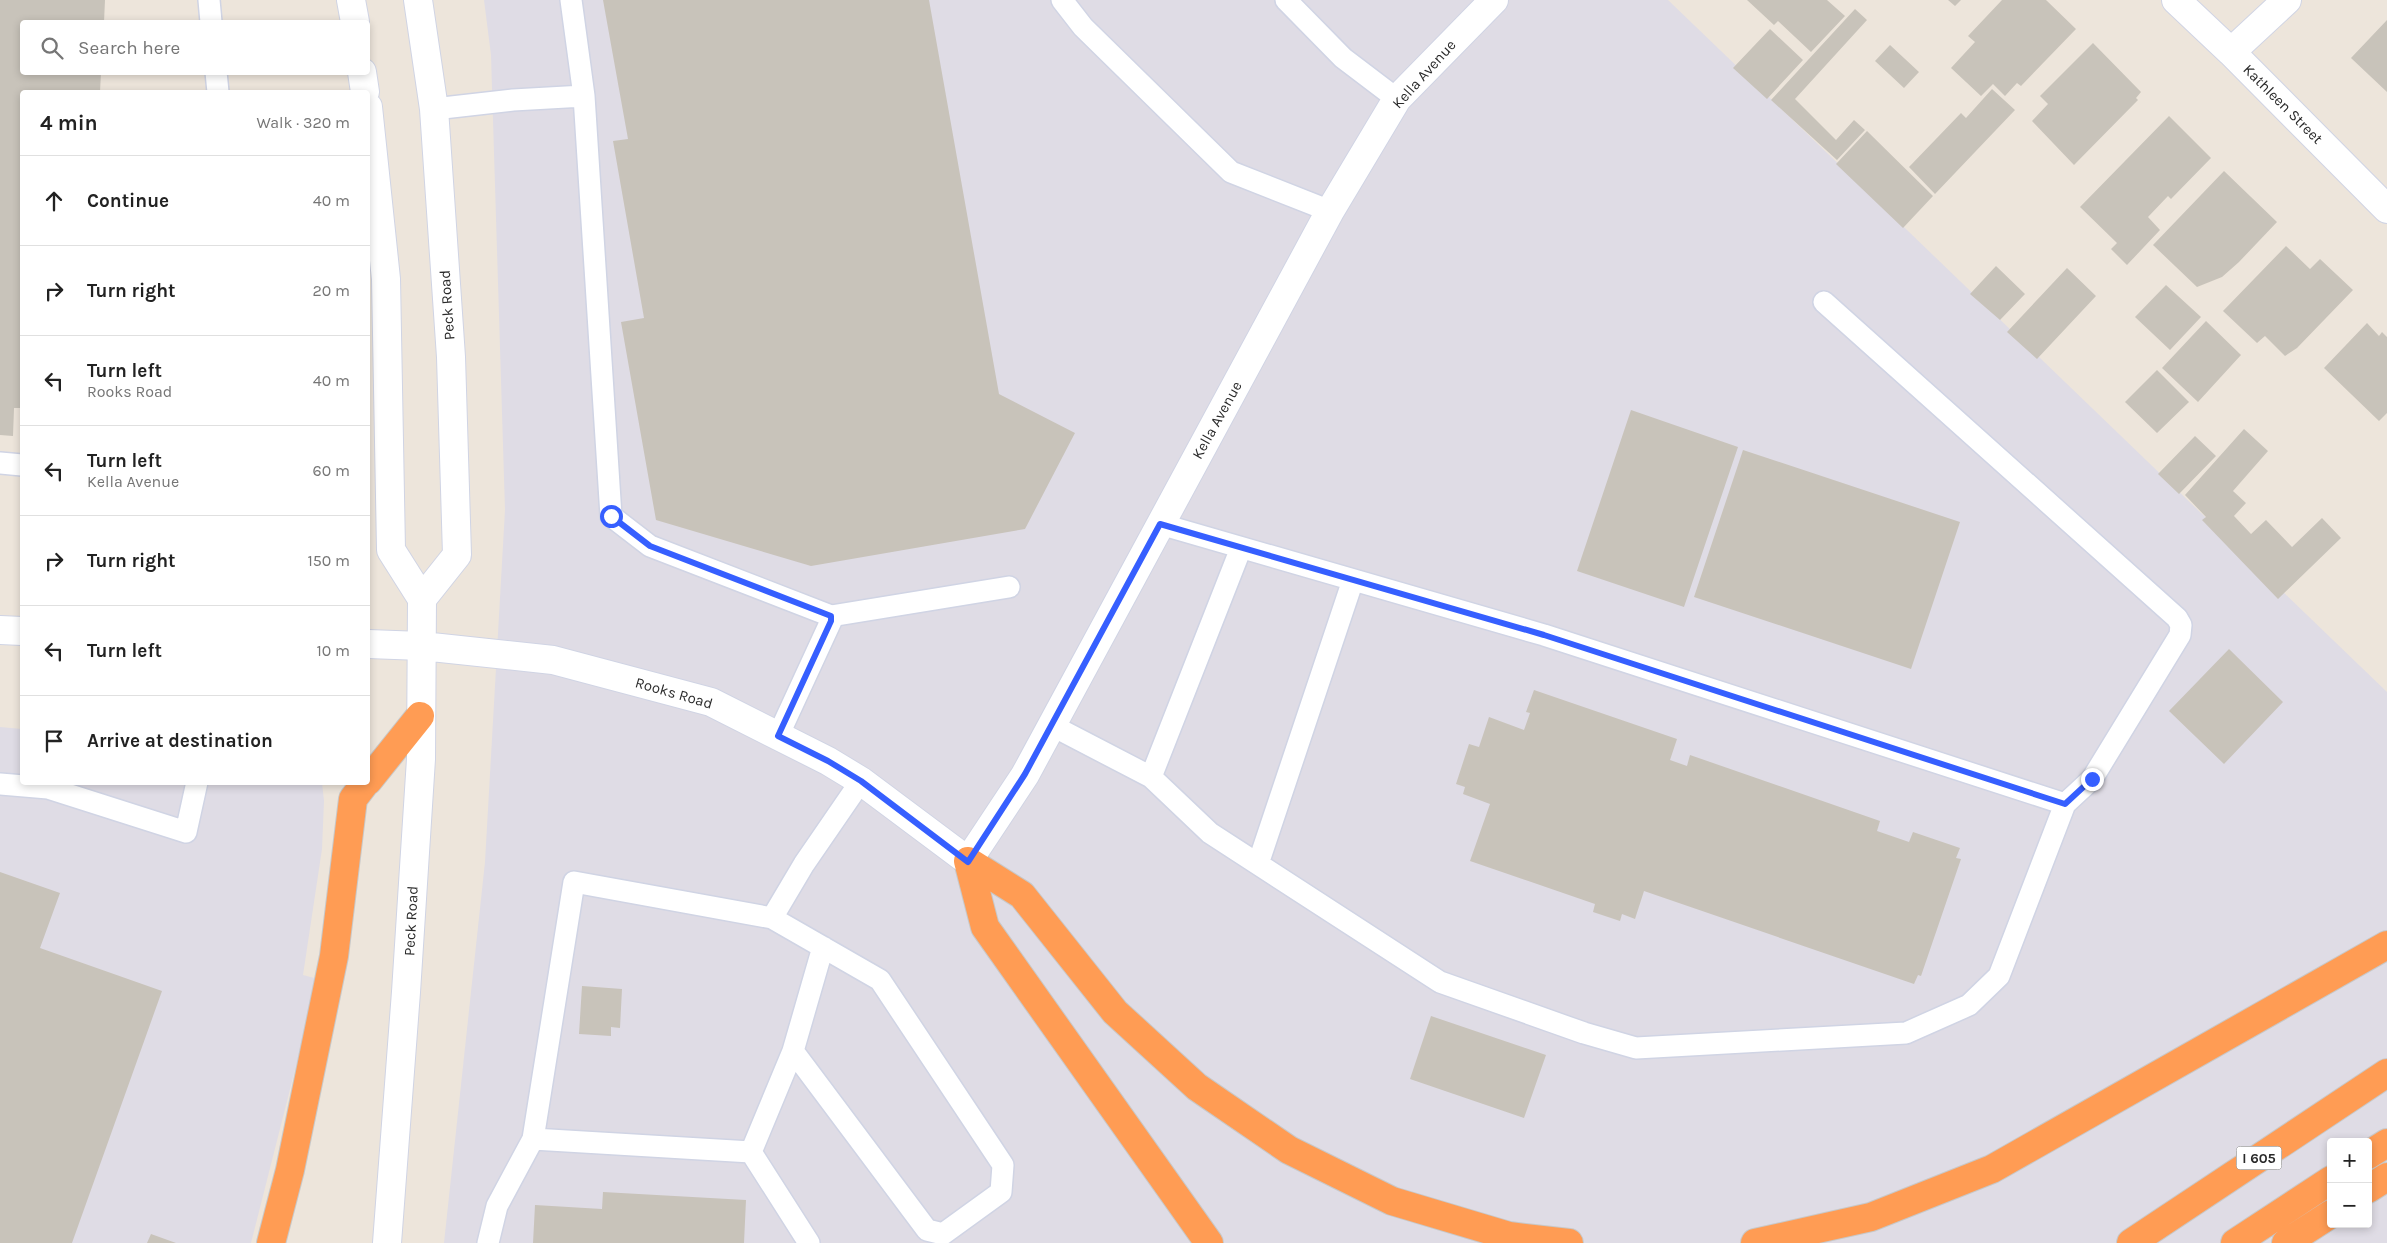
<!DOCTYPE html>
<meta charset="utf-8">
<style>
:root{--surface:#fff;--page:#f6f6f6;--text:#222;--muted:#767676;--line:#e0e0e0}
body{margin:0;font-family:Karla,sans-serif;background:var(--page);color:var(--text)}
.controls{position:absolute;right:15px;bottom:15px;display:grid;overflow:hidden;border-radius:5px;box-shadow:0 2px 8px #0003}
.controls button{width:45px;height:45px;display:grid;place-items:center;padding:0;border:0;border-bottom:1px solid var(--line);background:var(--surface);color:var(--text);font:25px sans-serif}
.stop{position:absolute;width:15px;height:15px;margin:-11px;border:4px solid #365fff;border-radius:50%;background:#fff}
.stop.end{background:#365fff;border-color:#fff;box-shadow:0 1px 5px #0008}
.list{margin:0;padding:0;list-style:none}
h2{display:flex;justify-content:space-between;align-items:center;height:65px;margin:0;padding:0 20px;font-size:21px}
h2 small{font-size:16px;font-weight:400;color:var(--muted)}
.list li{display:grid;grid-template-columns:32px 1fr auto;gap:15px;align-items:center;box-sizing:border-box;height:90px;padding:0 20px;border-top:1px solid var(--line)}
.list b{display:block;font-size:19px;white-space:nowrap}
.list p{margin:0;font-size:16px;white-space:nowrap;color:var(--muted)}
.list em{font-size:16px;font-style:normal;color:var(--muted)}
.icon{flex:none;width:28px;height:28px;fill:none;stroke:currentColor;stroke-width:2;stroke-linecap:round;stroke-linejoin:round}
.map{position:relative;flex:none;width:2387px;height:1243px;overflow:hidden}
.search{position:absolute;background:var(--surface);box-shadow:0 2px 8px #0003;left:20px;top:20px;width:350px;height:55px;display:flex;align-items:center;gap:12px;box-sizing:border-box;padding:0 18px;border-radius:5px;color:var(--muted);font-size:19px}
.panel{position:absolute;background:var(--surface);box-shadow:0 2px 8px #0003;left:20px;top:90px;width:350px;height:695px;border-radius:5px}
.map>svg:first-child{display:block}
.industrial{fill:#dfdce5;fill-rule:evenodd}
.building{fill:#c8c3ba}
.lines{fill:none;stroke-linecap:round;stroke-linejoin:round}
.lane-casing{stroke:#d0d4e4;stroke-width:24}
.street-casing{stroke:#d0d4e4;stroke-width:30}
.secondary-casing{stroke:#d0d4e4;stroke-width:30}
.highway-casing{stroke:#c8c8c8;stroke-width:30}
.lane{stroke:#fff;stroke-width:21}
.street{stroke:#fff;stroke-width:28}
.secondary{stroke:#fff;stroke-width:28}
.highway{stroke:#ff9c54;stroke-width:28}
.route{stroke:#365fff;stroke-width:6}
.labels{text-anchor:middle;dominant-baseline:central;stroke-width:4.5;stroke-linejoin:round;paint-order:stroke}
.shield{fill:#fff;stroke:#6a6a6a;stroke-width:1}
.shield-label{font-size:14px;font-weight:bold;fill:#2a2a2a}
.street-label{font-size:15px;fill:#2a2a2a;stroke:#fff}
</style>
<div class="map">
<svg width="2387" height="1243" viewBox="0 0 2387 1243">
<rect width="100%" height="100%" fill="#ede5db"/>
<!-- industrial -->
<path class="industrial" d="M 484,0 L 1668,0 L 2387,692 L 2387,1243 L 444,1243 L 485,862 L 505,510 L 491,55 ZM 2331,1142 L 2368,1142 L 2368,1224 L 2331,1224 Z
M 0,727 L 22,729 L 22,782 L 322,783 L 324,801 L 322,849 L 303,975 L 318,979 L 251,1243 L 0,1243 Z"/>
<!-- building -->
<path class="building" d="M 0,0 L 105,0 L 104,22 L 22,22 L 22,72 L 101,72 L 100,92 L 22,92 L 22,408 L 14,408 L 13,436 L 0,435 Z
M 603,0 L 929,0 L 999,394 L 1075,433 L 1025,529 L 811,566 L 656,520 L 621,322 L 644,318 L 613,141 L 628,139 Z
M 1747,0 L 1827,0 L 1845,16 L 1811,52 L 1778,21 L 1774,25 Z
M 1948,0 L 1961,0 L 1955,6 Z
M 2002,0 L 2046,0 L 2076,29 L 2021,86 L 2017,83 L 2005,96 L 1993,84 L 1981,96 L 1951,68 L 1975,42 L 1968,36 Z
M 1855,9 L 1867,20 L 1795,99 L 1836,140 L 1854,120 L 1865,130 L 1837,160 L 1771,100 Z
M 2387,20 L 2387,92 L 2351,58 Z
M 1770,29 L 1803,60 L 1767,99 L 1733,68 Z
M 2093,43 L 2141,92 L 2136,98 L 2138,100 L 2074,165 L 2032,121 L 2048,104 L 2040,96 Z
M 1890,45 L 1919,72 L 1904,88 L 1875,61 Z
M 1992,89 L 2015,110 L 1935,194 L 1909,167 L 1961,113 L 1966,118 Z
M 2169,116 L 2211,158 L 2171,199 L 2168,196 L 2148,217 L 2160,230 L 2127,265 L 2111,249 L 2117,243 L 2080,207 Z
M 1867,131 L 1933,196 L 1903,228 L 1836,164 Z
M 2224,171 L 2277,222 L 2239,262 L 2222,277 L 2197,287 L 2153,245 Z
M 2286,246 L 2310,269 L 2320,259 L 2353,290 L 2297,348 L 2285,356 L 2265,336 L 2257,343 L 2223,311 Z
M 1996,266 L 2025,294 L 2000,320 L 1970,294 Z
M 2067,268 L 2096,296 L 2037,359 L 2007,332 Z
M 2166,285 L 2201,317 L 2170,350 L 2135,317 Z
M 2206,321 L 2241,355 L 2198,402 L 2162,368 Z
M 2367,323 L 2379,336 L 2382,332 L 2387,337 L 2387,413 L 2379,421 L 2324,368 Z
M 2157,370 L 2189,402 L 2157,433 L 2125,402 Z
M 1631,410 L 1738,447 L 1684,607 L 1577,571 Z
M 2244,429 L 2268,451 L 2233,491 L 2246,503 L 2234,516 L 2251,534 L 2266,520 L 2292,547 L 2322,518 L 2341,538 L 2278,599 L 2202,520 L 2206,517 L 2185,495 Z
M 2195,436 L 2216,456 L 2179,494 L 2158,474 Z
M 1743,450 L 1960,522 L 1911,669 L 1694,597 Z
M 2229,649 L 2283,702 L 2224,764 L 2169,711 Z
M 1534,690 L 1677,739 L 1670,760 L 1687,766 L 1690,755 L 1880,821 L 1877,831 L 1909,842 L 1913,832 L 1960,848 L 1956,858 L 1961,859 L 1921,976 L 1918,975 L 1914,984 L 1644,891 L 1635,919 L 1622,914 L 1620,921 L 1593,912 L 1595,904 L 1470,861 L 1490,804 L 1463,794 L 1465,787 L 1456,784 L 1469,744 L 1479,747 L 1489,717 L 1524,730 L 1530,713 L 1526,712 Z
M 0,872 L 60,893 L 40,948 L 162,991 L 72,1243 L 0,1243 Z
M 582,986 L 622,989 L 620,1028 L 611,1027 L 611,1036 L 579,1034 Z
M 1431,1016 L 1546,1055 L 1524,1118 L 1410,1079 Z
M 603,1192 L 746,1200 L 744,1243 L 533,1243 L 535,1205 L 602,1209 Z
M 151,1234 L 176,1243 L 147,1243 Z"/>
<g class="lines">
<defs>
<path id="lane" d="M 209,0 L 211,22
M 571,0 L 584,96
M 1062,0 L 1083,27 L 1231,172 L 1330,211
M 1286,0 L 1343,58 L 1397,99
M 216,72 L 218,92
M 434,109 L 513,100 L 584,96 L 611,516 L 650,546 L 831,616 L 831,621 L 778,736
M 0,463 L 22,465
M 1160,524 L 1544,635 L 2065,804
M 831,616 L 1009,587
M 1051,725 L 1151,777 L 1210,833 L 1440,982 L 1584,1033 L 1636,1048 L 1906,1033 L 1969,1005 L 1999,976 L 2065,804 L 2092,779 L 2180,635 L 2181,625 L 2177,618 L 1824,302
M 1151,777 L 1241,548
M 0,784 L 48,788 L 186,832 L 197,782
M 1258,864 L 1353,580
M 772,918 L 804,864 L 861,781
M 793,1051 L 751,1152 L 533,1139 L 574,882 L 772,918 L 880,980 L 1003,1165 L 1001,1192 L 943,1234 L 927,1230 L 793,1051 L 823,947
M 751,1152 L 809,1243
M 488,1243 L 497,1206 L 533,1139"/>
<path id="street" d="M 2176,0 L 2231,52 L 2387,209
M 2231,52 L 2287,0
M 968,861 L 1025,775 L 1330,211 L 1397,99 L 1494,0"/>
<path id="secondary" d="M 351,0 L 355,22
M 418,0 L 434,109 L 451,357 L 457,555 L 422,599
M 362,72 L 365,92
M 368,107 L 386,279 L 391,550 L 422,599 L 421,759 L 406,992 L 387,1243
M 0,630 L 22,631
M 368,644 L 422,646 L 553,660 L 711,702 L 828,761 L 861,781 L 968,861"/>
<path id="highway" d="M 368,781 L 420,716
M 968,861 L 1022,895 L 1115,1012 L 1197,1087 L 1289,1150 L 1392,1201 L 1509,1236 L 1569,1243
M 968,861 L 985,927 L 1209,1243
M 2368,1155 L 2387,1143
M 2368,1189 L 2387,1177
M 271,1243 L 290,1170 L 334,956 L 353,799 L 366,782
M 1755,1243 L 1871,1217 L 1992,1169 L 2387,945
M 2131,1243 L 2387,1073
M 2235,1243 L 2331,1180
M 2286,1243 L 2331,1214"/>
</defs>
<!-- lane casing -->
<use href="#lane" class="lane-casing"/>
<!-- street casing -->
<use href="#street" class="street-casing"/>
<!-- secondary casing -->
<use href="#secondary" class="secondary-casing"/>
<!-- highway casing -->
<use href="#highway" class="highway-casing"/>
<!-- lane -->
<use href="#lane" class="lane"/>
<!-- street -->
<use href="#street" class="street"/>
<!-- secondary -->
<use href="#secondary" class="secondary"/>
<!-- highway -->
<use href="#highway" class="highway"/>
</g>
<g class="lines">
<!-- route -->
<path class="route" d="M 611,516 L 650,546 L 831,616 L 831,621 L 778,736 L 828,761 L 861,781 L 968,862 L 1025,774 L 1160,524 L 1544,635 L 2065,804 L 2092,779"/>
</g>
<g class="labels">
<!-- shield labels -->
<rect class="shield" x="2236.5" y="1146.5" width="45" height="23" rx="4"/>
<g class="shield-label">
<text x="2259" y="1158">I 605</text>
</g>
<!-- street labels -->
<g class="street-label">
<text transform="translate(1424 74) rotate(-48)">Kella Avenue</text>
<text transform="translate(2283 104) rotate(45)">Kathleen Street</text>
<text transform="translate(447 305) rotate(-94)">Peck Road</text>
<text transform="translate(1217 420) rotate(-61)">Kella Avenue</text>
<text transform="translate(674 693) rotate(16)">Rooks Road</text>
<text transform="translate(411 921) rotate(-87)">Peck Road</text>
</g>
</g>
</svg>
<div class="controls">
<button>+</button>
<button>−</button>
</div>
<div class="stop" style="left:611px;top:516px"></div>
<div class="stop end" style="left:2092px;top:779px"></div>
<div class="search"><svg class="icon" aria-label="search" viewBox="0 0 24 24"><circle cx="10" cy="10" r="6"/><path d="M15 15l6 6"/></svg>Search here</div>
<section class="panel">
<h2>4 min<small>Walk · 320 m</small></h2>
<ul class="list">
<li><svg class="icon" aria-label="ahead" viewBox="0 0 24 24"><path d="M12 20V5M6 11l6-6 6 6"/></svg><div><b>Continue</b></div><em>40 m</em></li>
<li><svg class="icon" aria-label="right" viewBox="0 0 24 24"><path d="M7 20v-9h11M14 6l5 5-5 5"/></svg><div><b>Turn right</b></div><em>20 m</em></li>
<li><svg class="icon" aria-label="left" viewBox="0 0 24 24"><path d="M17 20v-9H6M10 6l-5 5 5 5"/></svg><div><b>Turn left</b><p>Rooks Road</p></div><em>40 m</em></li>
<li><svg class="icon" aria-label="left" viewBox="0 0 24 24"><path d="M17 20v-9H6M10 6l-5 5 5 5"/></svg><div><b>Turn left</b><p>Kella Avenue</p></div><em>60 m</em></li>
<li><svg class="icon" aria-label="right" viewBox="0 0 24 24"><path d="M7 20v-9h11M14 6l5 5-5 5"/></svg><div><b>Turn right</b></div><em>150 m</em></li>
<li><svg class="icon" aria-label="left" viewBox="0 0 24 24"><path d="M17 20v-9H6M10 6l-5 5 5 5"/></svg><div><b>Turn left</b></div><em>10 m</em></li>
<li><svg class="icon" aria-label="arrive" viewBox="0 0 24 24"><path d="M6 21V4h12l-3 4 3 4H6"/></svg><div><b>Arrive at destination</b></div></li>
</ul>
</section>
</div>
